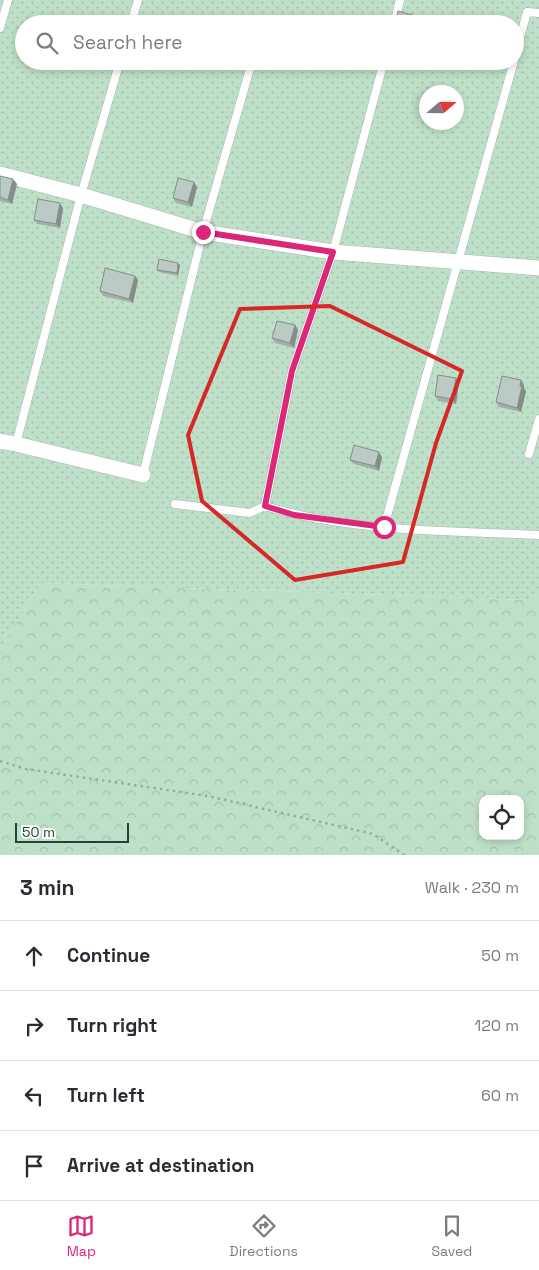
<!DOCTYPE html>
<meta charset="utf-8">
<style>
:root{--surface:#fff;--page:#f7f7f7;--text:#2b2b33;--muted:#7c7c81;--line:#e1e1e2;--accent:#db2777}
body{margin:0;font-family:"Space Grotesk",sans-serif;background:var(--page);color:var(--text)}
.controls{position:absolute;right:15px;bottom:15px;display:grid;overflow:hidden;border-radius:10px;box-shadow:0 2px 8px #0003}
.controls button{width:45px;height:45px;display:grid;place-items:center;padding:0;border:0;border-bottom:1px solid var(--line);background:var(--surface);color:var(--text);font:25px sans-serif}
.compass{position:absolute;left:419px;top:85px;width:45px;height:45px;border-radius:50%;background:var(--surface);box-shadow:0 2px 8px #0003;rotate:70deg}
.scale{position:absolute;left:15px;bottom:12px;width:114px;box-sizing:border-box;padding-left:5px;border:2px solid #24423a;border-top:0;font-size:14px;line-height:18px;white-space:nowrap;color:#24423a;-webkit-text-stroke:4px #f7fbf9;paint-order:stroke}
.stop{position:absolute;width:15px;height:15px;margin:-11px;border:4px solid #db2777;border-radius:50%;background:#fff}
.stop.end{background:#db2777;border-color:#fff;box-shadow:0 1px 5px #0008}
.list{margin:0;padding:0;list-style:none}
h2{display:flex;justify-content:space-between;align-items:center;height:65px;margin:0;padding:0 20px;font-size:21px}
h2 small{font-size:16px;font-weight:400;color:var(--muted)}
.list li{display:grid;grid-template-columns:32px 1fr auto;gap:15px;align-items:center;box-sizing:border-box;height:70px;padding:0 20px;border-top:1px solid var(--line)}
.list b{display:block;font-size:19px;white-space:nowrap}
.list em{font-size:16px;font-style:normal;color:var(--muted)}
.icon{flex:none;width:28px;height:28px;fill:none;stroke:currentColor;stroke-width:2;stroke-linecap:round;stroke-linejoin:round}
.map{position:relative;flex:none;width:539px;height:855px;overflow:hidden}
.search{position:absolute;background:var(--surface);box-shadow:0 2px 8px #0003;left:15px;right:15px;top:15px;height:55px;display:flex;align-items:center;gap:12px;box-sizing:border-box;padding:0 18px;border-radius:28px;color:var(--muted);font-size:19px}
.sheet{height:345px;background:var(--surface)}
nav{display:flex;justify-content:space-around;align-items:center;box-sizing:border-box;height:70px;border-top:1px solid var(--line);background:var(--surface);font-size:14px;color:var(--muted)}
nav a{display:grid;justify-items:center;gap:2px}
nav .on{color:var(--accent)}
.map>svg:first-child{display:block}
.forest{fill:url(#forest-crowns);fill-rule:evenodd}
.garden{fill:url(#garden-dots);fill-rule:evenodd}
.lines{fill:none;stroke-linecap:round;stroke-linejoin:round}
.service-casing{stroke:#a8b8b2;stroke-width:9}
.minor-casing{stroke:#a8b8b2;stroke-width:16}
.path{stroke:#86b3a5;stroke-width:2.5;stroke-dasharray:2.5 4;stroke-linecap:butt}
.service{stroke:#fff;stroke-width:8}
.minor{stroke:#fff;stroke-width:15}
.wall{fill:#a1aea9}
.shaded-wall{fill:#838d89}
.building{fill:#bbcac4;stroke:#838d89}
.route{stroke:#db2777;stroke-width:6}
.marked{fill:none;stroke:#d62828;stroke-width:4;stroke-linejoin:round}
</style>
<div class="map">
<svg width="539" height="855" viewBox="0 0 539 855">
<defs>
<pattern id="forest-crowns" width="20" height="18" patternUnits="userSpaceOnUse" patternTransform="scale(1.25)"><rect width="20" height="18" fill="#bfe0c8"/><path d="M2 6a3 3 0 1 1 6 0M12 15a3 3 0 1 1 6 0" fill="none" stroke="#a4c1ad"/></pattern>
<pattern id="garden-dots" width="8" height="8" patternUnits="userSpaceOnUse" patternTransform="scale(1.25)"><rect width="8" height="8" fill="#bfe0c8"/><path d="M2 2h.1M6 6h.1" fill="none" stroke="#a4c1ad" stroke-width="1.8" stroke-linecap="round"/></pattern>
</defs>
<rect width="100%" height="100%" fill="#e6efeb"/>
<!-- forest -->
<path class="forest" d="M 41,583 L 533,600 L 539,591 L 539,855 L 0,855 L 0,649 ZM 483,799 L 520,799 L 520,836 L 483,836 Z"/>
<!-- garden -->
<path class="garden" d="M 0,0 L 539,0 L 539,591 L 533,600 L 41,583 L 0,649 ZM 24,24 L 515,24 L 515,61 L 24,61 ZM 426,92 L 456,92 L 456,122 L 426,122 Z"/>
<g class="lines">
<defs>
<path id="service" d="M 131,24 L 138,0
M 394,24 L 400,0
M 0,28 L 8,0
M 515,56 L 527,12 L 539,13
M 16,444 L 81,195 L 120,61
M 529,454 L 539,419
M 143,475 L 203,232 L 251,65
M 175,504 L 250,513 L 265,506 C 349,532 451,531 539,535
M 265,506 L 292,371 L 333,252 L 384,61
M 384,527 L 514,61"/>
<path id="minor" d="M 0,174 L 81,195 L 203,232 L 333,252 L 539,268
M 0,441 L 16,444 L 143,475"/>
</defs>
<!-- service casing -->
<use href="#service" class="service-casing"/>
<!-- minor casing -->
<use href="#minor" class="minor-casing"/>
<!-- path -->
<path class="path" d="M 0,761 L 26,769 L 208,796 L 373,834 L 404,855"/>
<!-- service -->
<use href="#service" class="service"/>
<!-- minor -->
<use href="#minor" class="minor"/>
</g>
<!-- wall -->
<path class="wall" d="M 0,176 L 17,184 L 12,204 L 0,201 Z
M 197,187 L 192,207 L 176,203 L 173,198 Z
M 63,208 L 60,228 L 37,224 L 34,220 Z
M 178,263 L 180,265 L 178,276 L 159,272 L 157,270 Z
M 138,280 L 133,303 L 103,296 L 100,291 Z
M 295,325 L 298,330 L 294,348 L 275,343 L 272,338 Z
M 456,378 L 459,383 L 456,404 L 438,401 L 435,396 Z
M 524,385 L 524,388 L 526,391 L 521,412 L 499,407 L 496,402 Z
M 382,457 L 379,471 L 354,464 L 350,460 Z"/>
<!-- shaded-wall -->
<path class="shaded-wall" d="M 423,18 L 427,23 L 427,24 L 422,24 Z
M 13,179 L 17,184 L 12,204 L 8,200 Z
M 194,182 L 197,187 L 192,207 L 188,202 Z
M 60,203 L 63,208 L 60,228 L 56,224 Z
M 178,263 L 180,265 L 178,276 L 177,273 Z
M 135,276 L 138,280 L 133,303 L 129,299 Z
M 295,325 L 298,330 L 294,348 L 290,343 Z
M 456,378 L 459,383 L 456,404 L 452,399 Z
M 521,380 L 524,385 L 524,388 L 526,391 L 521,412 L 517,408 L 520,386 Z
M 379,452 L 382,457 L 379,471 L 375,466 Z"/>
<!-- building -->
<path class="building" d="M 398,11 L 423,18 L 422,24 L 395,24 Z
M 0,176 L 13,179 L 8,200 L 0,197 Z
M 178,178 L 194,182 L 188,202 L 173,198 Z
M 38,199 L 60,203 L 56,224 L 34,220 Z
M 159,259 L 178,263 L 177,273 L 157,270 Z
M 105,268 L 135,276 L 129,299 L 100,291 Z
M 277,321 L 295,325 L 290,343 L 272,338 Z
M 438,375 L 456,378 L 452,399 L 435,396 Z
M 502,376 L 521,380 L 520,386 L 522,386 L 517,408 L 496,402 Z
M 354,445 L 379,452 L 375,466 L 350,460 Z"/>
<g class="lines">
<!-- route -->
<path class="route" d="M 203,232 L 333,252 L 292,371 L 265,506 L 294,515 L 384,527"/>
</g>
<!-- marked area -->
<path class="marked" d="M 330,306 L 462,371 L 436,443 L 403,562 L 295,580 L 202,501 L 188,435 L 240,309 Z"/>
</svg>
<div class="controls">
<button><svg class="icon" aria-label="locate" viewBox="0 0 24 24"><circle cx="12" cy="12" r="6"/><path d="M12 2v4M12 18v4M2 12h4M18 12h4"/></svg></button>
</div>
<svg class="compass" viewBox="-18 -18 36 36"><path d="M0-13l5 13h-10z" fill="#e53935"/><path d="M0 13l5-13h-10z" fill="#7c7c81"/></svg>
<div class="scale">50 m</div>
<div class="stop" style="left:384px;top:527px"></div>
<div class="stop end" style="left:203px;top:232px"></div>
<div class="search"><svg class="icon" aria-label="search" viewBox="0 0 24 24"><circle cx="10" cy="10" r="6"/><path d="M15 15l6 6"/></svg>Search here</div>
</div>
<section class="sheet">
<h2>3 min<small>Walk · 230 m</small></h2>
<ul class="list">
<li><svg class="icon" aria-label="ahead" viewBox="0 0 24 24"><path d="M12 20V5M6 11l6-6 6 6"/></svg><div><b>Continue</b></div><em>50 m</em></li>
<li><svg class="icon" aria-label="right" viewBox="0 0 24 24"><path d="M7 20v-9h11M14 6l5 5-5 5"/></svg><div><b>Turn right</b></div><em>120 m</em></li>
<li><svg class="icon" aria-label="left" viewBox="0 0 24 24"><path d="M17 20v-9H6M10 6l-5 5 5 5"/></svg><div><b>Turn left</b></div><em>60 m</em></li>
<li><svg class="icon" aria-label="arrive" viewBox="0 0 24 24"><path d="M6 21V4h12l-3 4 3 4H6"/></svg><div><b>Arrive at destination</b></div></li>
</ul>
</section>
<nav>
<a class="on"><svg class="icon" aria-label="map" viewBox="0 0 24 24"><path d="M3 6l6-2 6 2 6-2v14l-6 2-6-2-6 2zM9 4v14M15 6v14"/></svg>Map</a>
<a><svg class="icon" aria-label="directions" viewBox="0 0 24 24"><path d="M12 3l9 9-9 9-9-9zM9 14v-3h6M13 9l2 2-2 2"/></svg>Directions</a>
<a><svg class="icon" aria-label="saved" viewBox="0 0 24 24"><path d="M7 4h10v16l-5-4-5 4z"/></svg>Saved</a>
</nav>
